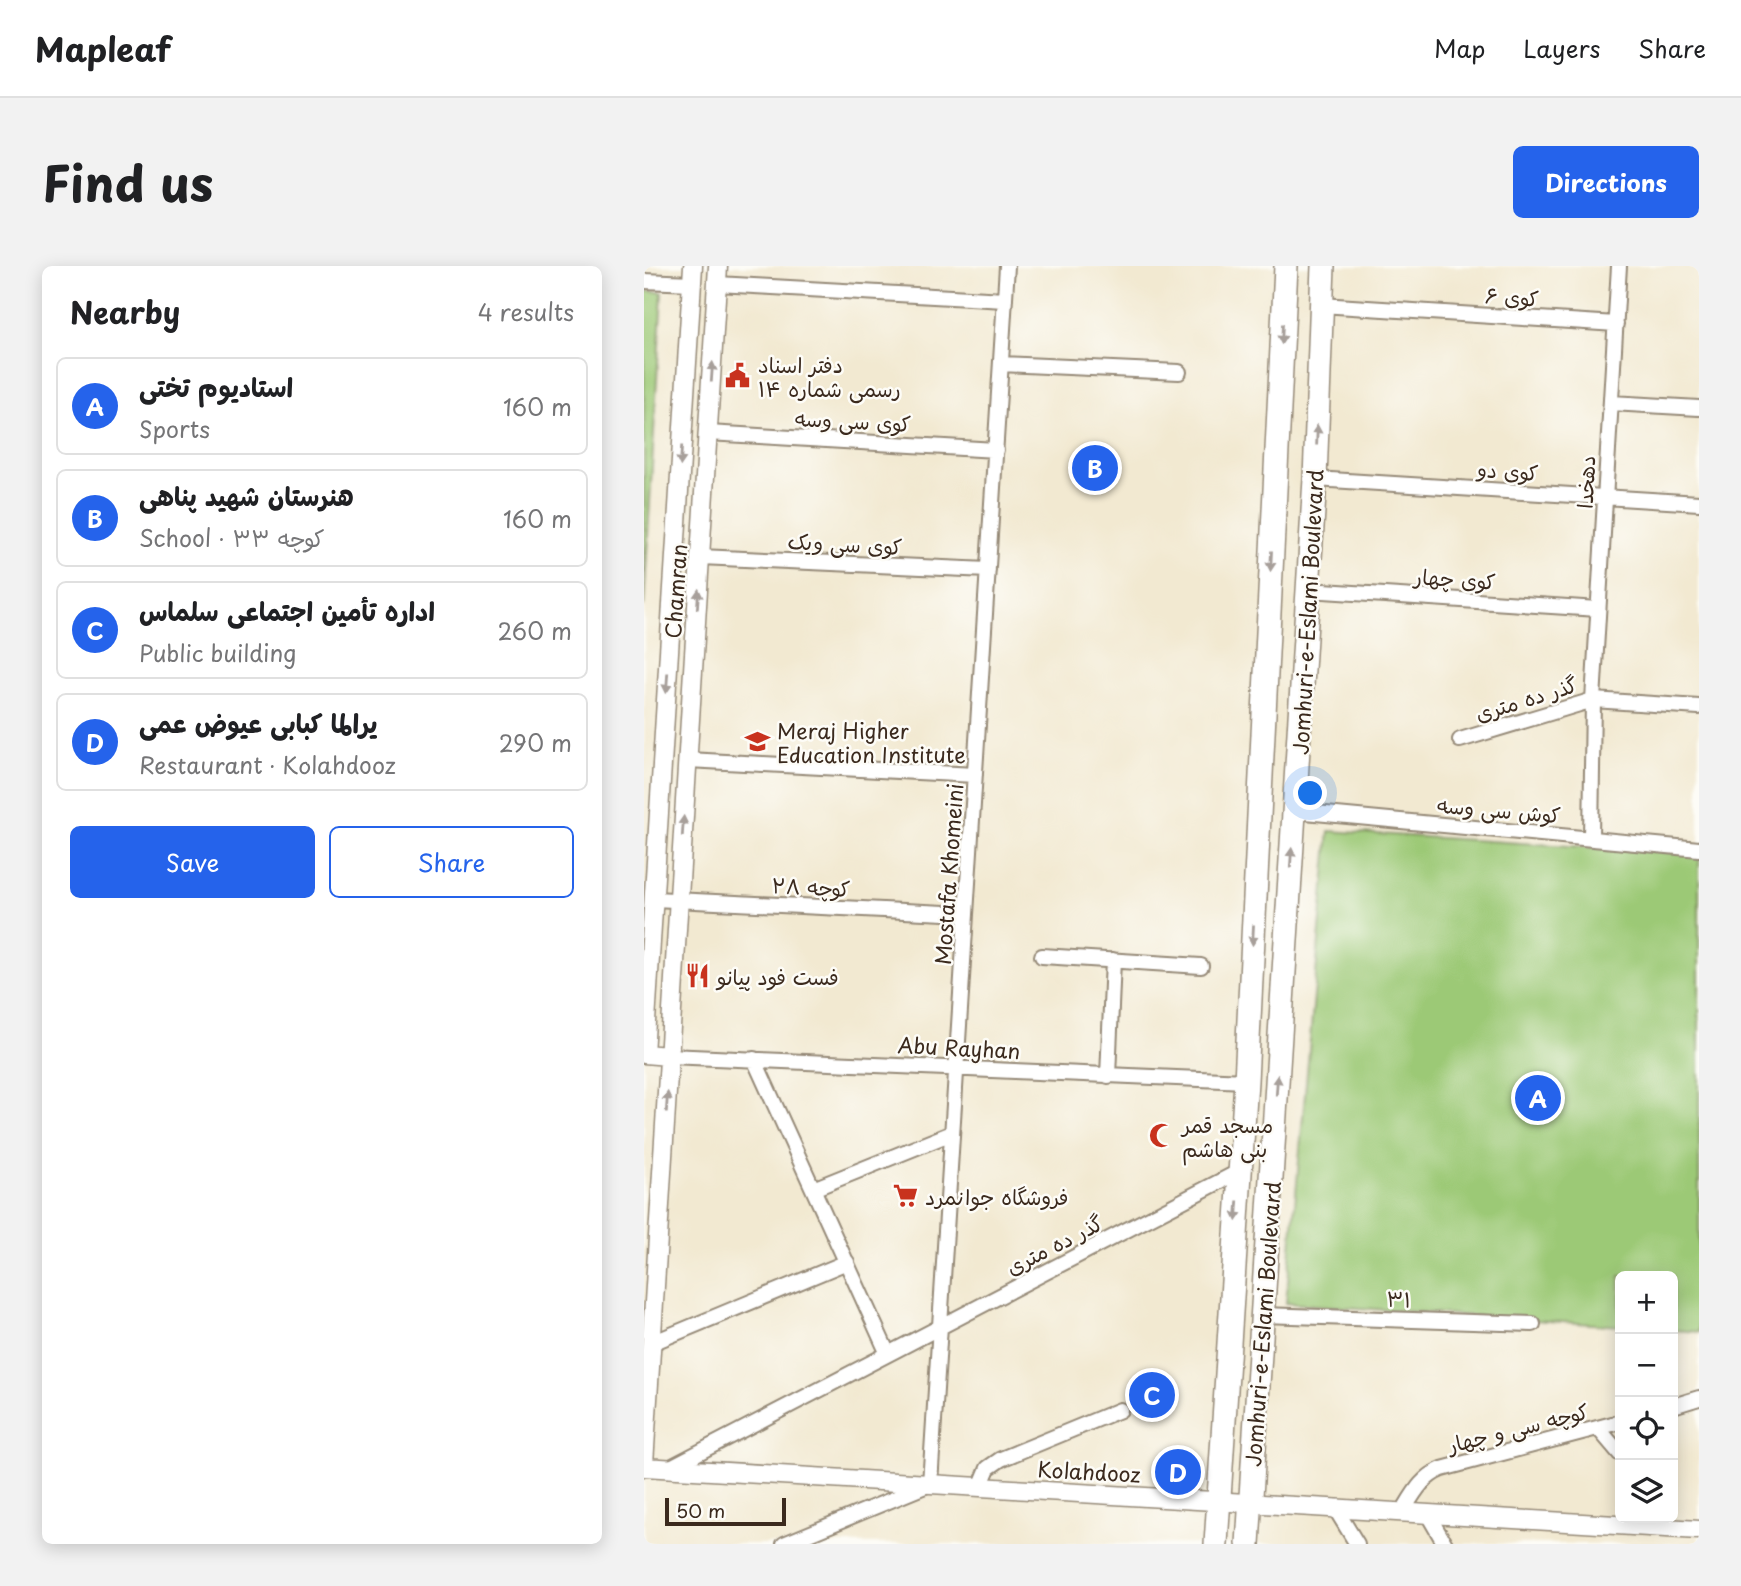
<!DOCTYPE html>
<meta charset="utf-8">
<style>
:root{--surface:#fff;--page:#f2f2f2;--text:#202124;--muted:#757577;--line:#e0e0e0;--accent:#2563eb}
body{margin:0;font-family:"Playpen Sans","Playpen Sans Arabic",sans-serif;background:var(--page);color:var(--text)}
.controls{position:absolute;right:21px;bottom:21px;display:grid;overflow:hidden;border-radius:10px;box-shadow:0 4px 18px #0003}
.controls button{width:63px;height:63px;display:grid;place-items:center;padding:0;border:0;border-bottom:2px solid var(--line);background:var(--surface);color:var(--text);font:35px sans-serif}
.scale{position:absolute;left:21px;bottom:18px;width:121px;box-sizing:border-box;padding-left:7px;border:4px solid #3b2a1e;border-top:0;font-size:19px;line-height:24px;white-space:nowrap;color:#3b2a1e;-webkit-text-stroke:5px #fdfcf7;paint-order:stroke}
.you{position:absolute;left:667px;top:528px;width:24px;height:24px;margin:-18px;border:5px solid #fff;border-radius:50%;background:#1a73e8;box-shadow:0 0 0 10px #1a73e833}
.badge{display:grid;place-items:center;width:46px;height:46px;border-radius:50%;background:var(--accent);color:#fff;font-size:23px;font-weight:700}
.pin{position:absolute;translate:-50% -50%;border:4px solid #fff;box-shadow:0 2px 7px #0006}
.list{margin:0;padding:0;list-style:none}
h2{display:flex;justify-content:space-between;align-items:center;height:91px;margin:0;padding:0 28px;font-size:30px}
h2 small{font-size:23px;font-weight:400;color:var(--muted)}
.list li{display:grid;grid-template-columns:46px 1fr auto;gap:21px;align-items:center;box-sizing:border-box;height:98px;margin:0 14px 14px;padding:0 14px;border:2px solid var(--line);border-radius:10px}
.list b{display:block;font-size:26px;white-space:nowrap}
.list p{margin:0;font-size:23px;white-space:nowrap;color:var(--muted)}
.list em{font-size:23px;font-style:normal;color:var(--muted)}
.actions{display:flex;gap:14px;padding:21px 28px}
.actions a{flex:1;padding:16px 0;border:2px solid var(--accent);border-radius:10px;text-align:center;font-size:24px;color:var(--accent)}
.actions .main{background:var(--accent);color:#fff}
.icon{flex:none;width:38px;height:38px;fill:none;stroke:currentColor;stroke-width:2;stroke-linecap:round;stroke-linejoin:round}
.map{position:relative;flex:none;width:1055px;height:1278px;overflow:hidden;border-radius:10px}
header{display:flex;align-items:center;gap:42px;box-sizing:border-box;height:98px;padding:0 35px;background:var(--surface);border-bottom:2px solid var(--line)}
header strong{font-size:33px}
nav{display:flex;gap:38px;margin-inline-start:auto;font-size:24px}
.intro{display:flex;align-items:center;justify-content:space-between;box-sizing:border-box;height:168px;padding:0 42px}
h1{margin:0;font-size:49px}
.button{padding:18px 32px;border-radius:10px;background:var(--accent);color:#fff;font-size:24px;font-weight:700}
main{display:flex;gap:42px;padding:0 42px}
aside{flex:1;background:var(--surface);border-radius:10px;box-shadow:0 4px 18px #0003}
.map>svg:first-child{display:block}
.green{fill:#9cc976;stroke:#6c7a4a;stroke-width:2}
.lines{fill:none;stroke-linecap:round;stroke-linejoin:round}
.minor-casing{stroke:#968a78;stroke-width:18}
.tertiary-casing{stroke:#968a78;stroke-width:21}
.primary-casing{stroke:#968a78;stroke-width:26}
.minor{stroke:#fff;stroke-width:14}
.tertiary{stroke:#fff;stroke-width:18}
.primary{stroke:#fff;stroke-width:23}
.oneway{fill:#a79f9a}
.labels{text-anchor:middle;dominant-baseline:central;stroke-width:5;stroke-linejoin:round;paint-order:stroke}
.street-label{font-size:21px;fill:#3b2a1e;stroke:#fdfcf7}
.poi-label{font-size:21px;fill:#3b2a1e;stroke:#fdfcf7;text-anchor:start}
</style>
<header>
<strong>Mapleaf</strong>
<nav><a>Map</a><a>Layers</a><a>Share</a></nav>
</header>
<div class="intro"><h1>Find us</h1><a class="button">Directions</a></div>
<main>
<aside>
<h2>Nearby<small>4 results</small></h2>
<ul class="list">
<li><span class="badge">A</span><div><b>استادیوم تختی</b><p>Sports</p></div><em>160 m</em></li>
<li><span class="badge">B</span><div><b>هنرستان شهید پناهی</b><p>School · کوچه ۳۳</p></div><em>160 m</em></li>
<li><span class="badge">C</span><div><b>اداره تأمین اجتماعی سلماس</b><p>Public building</p></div><em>260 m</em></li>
<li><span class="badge">D</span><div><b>یرالما کبابی عیوض عمی</b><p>Restaurant · Kolahdooz</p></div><em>290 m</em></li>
</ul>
<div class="actions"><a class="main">Save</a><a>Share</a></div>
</aside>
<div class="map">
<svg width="1055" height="1278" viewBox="0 0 1055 1278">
<rect width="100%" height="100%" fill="#fdfcf7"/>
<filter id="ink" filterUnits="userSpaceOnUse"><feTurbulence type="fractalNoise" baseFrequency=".0143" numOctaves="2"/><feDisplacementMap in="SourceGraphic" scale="14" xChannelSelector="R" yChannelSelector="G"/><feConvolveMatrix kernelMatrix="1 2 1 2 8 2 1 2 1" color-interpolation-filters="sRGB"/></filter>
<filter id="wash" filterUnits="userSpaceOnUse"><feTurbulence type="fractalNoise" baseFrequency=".00686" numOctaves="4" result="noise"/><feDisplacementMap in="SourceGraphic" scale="28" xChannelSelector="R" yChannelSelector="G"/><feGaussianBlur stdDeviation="1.57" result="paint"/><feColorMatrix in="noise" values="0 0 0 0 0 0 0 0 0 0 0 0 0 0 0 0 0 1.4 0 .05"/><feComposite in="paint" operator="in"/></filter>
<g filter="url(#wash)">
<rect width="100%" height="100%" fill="#f2e9d1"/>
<!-- green -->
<path class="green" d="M 0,25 L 18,26 L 0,340 Z
M 685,565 L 1055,588 L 1055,1066 L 1029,1064 L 1029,1010 L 976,1010 L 976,1060 L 642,1037 Z"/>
</g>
<g filter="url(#ink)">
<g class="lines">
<defs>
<path id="minor" d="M 975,0 L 949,434 L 1055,441
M 0,15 L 48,17
M 73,18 L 361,34
M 677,39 L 972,58
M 357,98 L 535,106
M 967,137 L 1055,142
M 64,167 L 352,184
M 671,213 L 1055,237
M 56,291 L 344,304
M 664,324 L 954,343
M 816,474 L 949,434 L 947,572
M 44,494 L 331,509
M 650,545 L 1055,583
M 10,633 L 322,648
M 398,690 L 557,700
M 25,790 L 602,815
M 110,793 L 244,1088
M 464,810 L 469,694
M 169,923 L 308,867
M 618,1049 L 889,1058
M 8,1077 L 203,996
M 1029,1140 L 1055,1132
M 954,1162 L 976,1188
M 23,1203 L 596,905
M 336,1221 L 344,1202 L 357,1193 L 476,1144
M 691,1242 L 713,1278
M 759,1245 C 770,1227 778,1211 798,1203 L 976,1156
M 783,1247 L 801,1278
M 140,1278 L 286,1218 L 363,0"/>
<path id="tertiary" d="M 25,790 L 0,788 L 49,0
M 0,1198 L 74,0
M 0,1201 L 1055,1264"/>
<path id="primary" d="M 572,1278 L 602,815 L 642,0
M 604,1278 L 671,213 L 679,0"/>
</defs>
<!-- minor casing -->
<use href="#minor" class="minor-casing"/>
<!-- tertiary casing -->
<use href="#tertiary" class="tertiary-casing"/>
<!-- primary casing -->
<use href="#primary" class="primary-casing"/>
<!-- minor -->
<use href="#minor" class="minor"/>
<!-- tertiary -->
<use href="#tertiary" class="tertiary"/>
<!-- primary -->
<use href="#primary" class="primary"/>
</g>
<!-- one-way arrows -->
<defs><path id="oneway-solid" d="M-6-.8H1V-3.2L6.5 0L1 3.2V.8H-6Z" transform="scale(1.75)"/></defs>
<g class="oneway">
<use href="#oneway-solid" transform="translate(638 68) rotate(93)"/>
<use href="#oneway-solid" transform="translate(68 106) rotate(-86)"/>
<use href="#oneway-solid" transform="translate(673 169) rotate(-88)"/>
<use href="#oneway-solid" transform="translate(37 190) rotate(94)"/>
<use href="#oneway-solid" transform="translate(627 295) rotate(93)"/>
<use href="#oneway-solid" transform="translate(54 333) rotate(-86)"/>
<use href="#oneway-solid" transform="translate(23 417) rotate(94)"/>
<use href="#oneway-solid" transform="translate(39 560) rotate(-86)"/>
<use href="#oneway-solid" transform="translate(647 592) rotate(-86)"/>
<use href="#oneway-solid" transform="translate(609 669) rotate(93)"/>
<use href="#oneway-solid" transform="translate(633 819) rotate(-86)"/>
<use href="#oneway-solid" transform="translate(23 836) rotate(-86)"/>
<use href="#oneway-solid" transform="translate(593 945) rotate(94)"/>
</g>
</g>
<!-- icons -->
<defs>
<symbol id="civic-bare" viewBox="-9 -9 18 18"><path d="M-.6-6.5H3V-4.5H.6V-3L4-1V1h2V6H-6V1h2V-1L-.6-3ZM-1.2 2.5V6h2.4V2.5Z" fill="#c8321e" stroke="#fdfcf7" stroke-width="2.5" paint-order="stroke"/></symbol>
<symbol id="university-bare" viewBox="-9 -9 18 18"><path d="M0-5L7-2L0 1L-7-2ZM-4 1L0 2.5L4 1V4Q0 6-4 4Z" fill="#c8321e" stroke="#fdfcf7" stroke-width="2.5" paint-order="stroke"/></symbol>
<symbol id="restaurant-bare" viewBox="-9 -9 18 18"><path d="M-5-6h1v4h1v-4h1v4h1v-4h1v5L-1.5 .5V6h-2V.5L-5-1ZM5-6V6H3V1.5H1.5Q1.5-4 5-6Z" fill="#c8321e" stroke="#fdfcf7" stroke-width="2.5" paint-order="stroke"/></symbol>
<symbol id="mosque-bare" viewBox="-9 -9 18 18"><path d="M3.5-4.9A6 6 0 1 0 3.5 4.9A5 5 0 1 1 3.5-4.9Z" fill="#c8321e" stroke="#fdfcf7" stroke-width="2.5" paint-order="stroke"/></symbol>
<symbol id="supermarket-bare" viewBox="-9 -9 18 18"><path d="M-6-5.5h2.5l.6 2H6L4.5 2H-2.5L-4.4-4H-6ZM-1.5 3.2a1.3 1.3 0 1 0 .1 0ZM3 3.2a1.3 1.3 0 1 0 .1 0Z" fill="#c8321e" stroke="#fdfcf7" stroke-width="2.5" paint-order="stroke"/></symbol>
</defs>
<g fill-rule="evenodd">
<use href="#civic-bare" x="76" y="92" width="35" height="35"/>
<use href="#university-bare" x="96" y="458" width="35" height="35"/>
<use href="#restaurant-bare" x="36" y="692" width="35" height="35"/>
<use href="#mosque-bare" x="500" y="852" width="35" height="35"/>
<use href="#supermarket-bare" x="244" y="912" width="35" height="35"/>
</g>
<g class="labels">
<!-- street labels -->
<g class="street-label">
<text transform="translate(868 30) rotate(4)">کوی ۶</text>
<text transform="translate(209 154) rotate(3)">کوی سی وسه</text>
<text transform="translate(864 204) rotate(4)">کوی دو</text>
<text transform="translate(941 216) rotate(-87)">دهخدا</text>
<text transform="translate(201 277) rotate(3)">کوی سی ویک</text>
<text transform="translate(811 312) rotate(4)">کوی چهار</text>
<text transform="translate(31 325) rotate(-86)">Chamran</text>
<text transform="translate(663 346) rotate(-87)">Jomhuri-e-Eslami Boulevard</text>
<text transform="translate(882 432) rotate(-17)">گذر ده متری</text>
<text transform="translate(855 543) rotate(5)">کوش سی وسه</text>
<text transform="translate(304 608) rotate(-86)">Mostafa Khomeini</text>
<text transform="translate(167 620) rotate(3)">کوچه ۲۸</text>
<text transform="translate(315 781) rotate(3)">Abu Rayhan</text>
<text transform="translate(410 978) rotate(-27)">گذر ده متری</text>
<text transform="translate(755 1032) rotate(2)">۳۱</text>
<text transform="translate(618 1058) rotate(-86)">Jomhuri-e-Eslami Boulevard</text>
<text transform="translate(874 1161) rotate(-14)">کوچه سی و چهار</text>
<text transform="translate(445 1205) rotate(3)">Kolahdooz</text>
</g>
<!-- poi labels -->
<g class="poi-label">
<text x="114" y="98">دفتر اسناد<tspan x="114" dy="24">رسمی شماره ۱۴</tspan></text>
<text x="133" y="464">Meraj Higher<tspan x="133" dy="24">Education Institute</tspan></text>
<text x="73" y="710">فست فود پیانو</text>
<text x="538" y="858">مسجد قمر<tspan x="538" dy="24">بنی هاشم</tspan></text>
<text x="281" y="930">فروشگاه جوانمرد</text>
</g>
</g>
</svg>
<div class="controls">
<button>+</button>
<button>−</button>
<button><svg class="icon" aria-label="locate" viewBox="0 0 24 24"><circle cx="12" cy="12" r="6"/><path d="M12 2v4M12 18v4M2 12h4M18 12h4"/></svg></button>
<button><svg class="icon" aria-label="layers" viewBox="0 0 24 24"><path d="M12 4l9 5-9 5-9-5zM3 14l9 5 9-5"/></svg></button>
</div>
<div class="scale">50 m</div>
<div class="you"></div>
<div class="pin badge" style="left:894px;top:832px">A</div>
<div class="pin badge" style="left:451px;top:202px">B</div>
<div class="pin badge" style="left:508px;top:1129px">C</div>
<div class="pin badge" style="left:534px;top:1206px">D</div>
</div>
</main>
